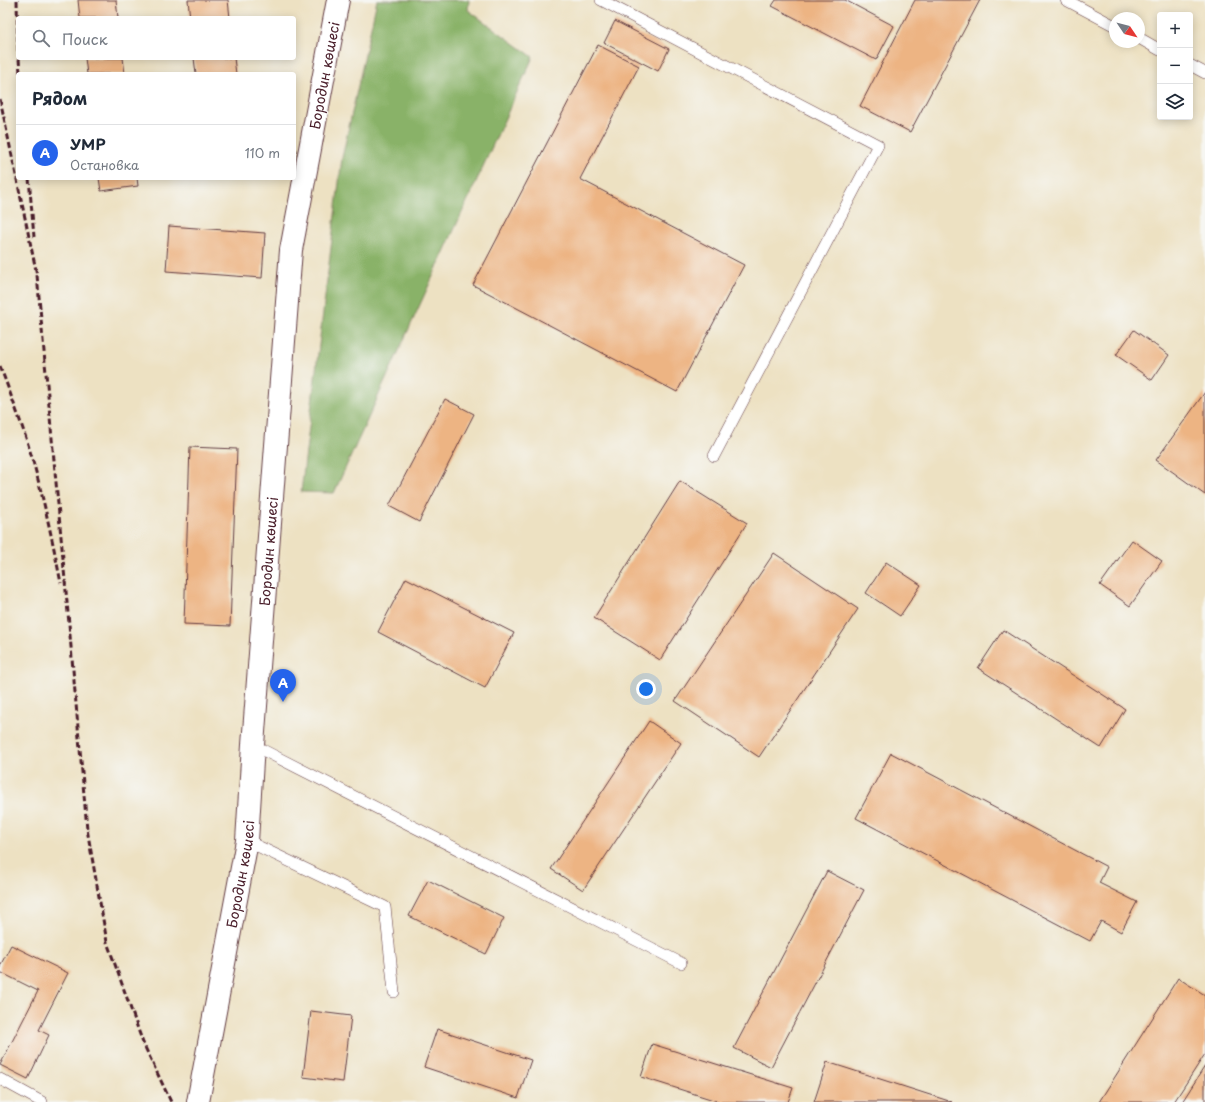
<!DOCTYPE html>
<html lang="ru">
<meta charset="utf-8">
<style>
:root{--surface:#fff;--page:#f6f6f7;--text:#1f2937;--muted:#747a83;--line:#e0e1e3;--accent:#2563eb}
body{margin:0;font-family:"Playpen Sans",sans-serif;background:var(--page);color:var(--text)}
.controls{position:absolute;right:12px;top:12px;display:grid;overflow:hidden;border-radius:4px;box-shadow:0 2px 10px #0003}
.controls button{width:36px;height:36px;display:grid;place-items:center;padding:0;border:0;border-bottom:1px solid var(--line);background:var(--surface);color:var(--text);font:20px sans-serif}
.compass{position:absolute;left:1109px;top:12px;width:36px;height:36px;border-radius:50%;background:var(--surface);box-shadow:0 2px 10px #0003;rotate:125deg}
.you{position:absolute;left:646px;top:689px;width:14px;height:14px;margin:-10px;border:3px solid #fff;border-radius:50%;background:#1a73e8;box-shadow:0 0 0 6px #1a73e833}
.badge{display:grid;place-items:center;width:26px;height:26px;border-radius:50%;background:var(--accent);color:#fff;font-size:13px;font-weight:700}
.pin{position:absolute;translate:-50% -33px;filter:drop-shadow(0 1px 2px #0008)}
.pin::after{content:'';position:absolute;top:21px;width:14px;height:12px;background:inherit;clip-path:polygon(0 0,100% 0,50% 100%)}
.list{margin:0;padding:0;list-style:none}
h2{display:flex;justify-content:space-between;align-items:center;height:52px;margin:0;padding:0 16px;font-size:17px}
h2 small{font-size:13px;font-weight:400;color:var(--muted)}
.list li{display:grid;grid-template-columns:26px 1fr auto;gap:12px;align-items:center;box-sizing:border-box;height:56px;padding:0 16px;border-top:1px solid var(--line)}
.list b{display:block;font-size:15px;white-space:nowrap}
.list p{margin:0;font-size:13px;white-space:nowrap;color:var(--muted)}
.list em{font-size:13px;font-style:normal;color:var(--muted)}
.icon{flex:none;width:22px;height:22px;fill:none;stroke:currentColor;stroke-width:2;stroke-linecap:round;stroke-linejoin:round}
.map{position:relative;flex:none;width:1205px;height:1102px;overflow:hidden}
.search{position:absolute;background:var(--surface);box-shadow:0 2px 10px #0003;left:16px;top:16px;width:280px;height:44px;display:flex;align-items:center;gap:10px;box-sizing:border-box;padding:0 14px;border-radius:4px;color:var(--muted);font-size:15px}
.panel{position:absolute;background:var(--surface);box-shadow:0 2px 10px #0003;left:16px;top:72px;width:280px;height:108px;border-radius:4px}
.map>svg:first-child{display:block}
.forest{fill:#89b268;stroke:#6a684a}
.building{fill:#edb483}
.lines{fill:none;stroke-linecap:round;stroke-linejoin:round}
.lane-casing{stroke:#623c42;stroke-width:12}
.street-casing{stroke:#623c42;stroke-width:24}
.lane{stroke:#fff;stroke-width:11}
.street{stroke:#fff;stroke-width:22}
.rail{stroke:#4a1f2b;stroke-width:3;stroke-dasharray:6 3;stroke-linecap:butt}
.labels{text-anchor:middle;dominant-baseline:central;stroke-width:3;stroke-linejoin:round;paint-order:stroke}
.street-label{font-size:14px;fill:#4a1f2b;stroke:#f6f6f2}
</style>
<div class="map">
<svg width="1205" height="1102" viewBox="0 0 1205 1102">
<rect width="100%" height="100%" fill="#f6f6f2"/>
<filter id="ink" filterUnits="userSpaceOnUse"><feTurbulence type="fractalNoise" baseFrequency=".025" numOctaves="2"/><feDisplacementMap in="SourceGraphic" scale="8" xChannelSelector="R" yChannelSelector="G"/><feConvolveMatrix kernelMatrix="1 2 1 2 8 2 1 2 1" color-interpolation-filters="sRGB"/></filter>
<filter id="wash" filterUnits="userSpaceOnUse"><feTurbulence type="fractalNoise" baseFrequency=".012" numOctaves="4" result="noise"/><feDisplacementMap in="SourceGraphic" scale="16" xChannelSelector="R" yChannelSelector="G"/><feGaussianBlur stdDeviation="0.9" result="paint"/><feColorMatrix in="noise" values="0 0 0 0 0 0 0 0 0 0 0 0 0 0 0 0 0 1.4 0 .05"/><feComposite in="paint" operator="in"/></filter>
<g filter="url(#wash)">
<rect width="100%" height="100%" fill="#ede1c2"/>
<!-- forest -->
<path class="forest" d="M 377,0 L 469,0 L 468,10 L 533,57 L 334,493 L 301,492 L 342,158 Z"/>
<g id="blocks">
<!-- building -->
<path class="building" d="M 78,0 L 116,0 L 118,18 L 80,18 Z
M 188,0 L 228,0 L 230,18 L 190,18 Z
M 776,0 L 845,0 L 894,26 L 876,60 L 772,6 Z
M 915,0 L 980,0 L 910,132 L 860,106 Z
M 615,21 L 669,49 L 658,71 L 604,43 Z
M 598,45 L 639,66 L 580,179 L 744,265 L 677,392 L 473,285 Z
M 85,58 L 123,58 L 125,74 L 87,74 Z
M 194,58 L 234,58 L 236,74 L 196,74 Z
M 99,178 L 137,178 L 138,186 L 101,191 Z
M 169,226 L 265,233 L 262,278 L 166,271 Z
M 1134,330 L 1169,355 L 1152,380 L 1116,355 Z
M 1205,392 L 1205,495 L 1156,460 Z
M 445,399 L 474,414 L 419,522 L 389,506 Z
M 190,447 L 237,449 L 230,626 L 184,624 Z
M 680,481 L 747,523 L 660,660 L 594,618 Z
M 1132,540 L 1162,561 L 1130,606 L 1100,585 Z
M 774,553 L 858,609 L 759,757 L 675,701 Z
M 886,562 L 921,585 L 900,616 L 866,593 Z
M 406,578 L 514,633 L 485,688 L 378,632 Z
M 1003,630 L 1125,709 L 1101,748 L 978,668 Z
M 649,721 L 681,743 L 583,890 L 551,869 Z
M 891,753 L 1107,867 L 1099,883 L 1137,902 L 1121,932 L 1101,921 L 1090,941 L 856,818 Z
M 827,871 L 864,890 L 771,1067 L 734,1048 Z
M 428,880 L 504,918 L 486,954 L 409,916 Z
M 11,945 L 68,973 L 39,1030 L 49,1035 L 28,1079 L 0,1065 L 38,991 L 0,972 L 0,966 Z
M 1178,978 L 1205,995 L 1205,1054 L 1174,1102 L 1099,1102 Z
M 311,1011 L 351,1016 L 343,1082 L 303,1077 Z
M 437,1029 L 531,1060 L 518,1098 L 424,1067 Z
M 652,1044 L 793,1088 L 788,1102 L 720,1102 L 641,1077 Z
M 827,1062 L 952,1102 L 814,1102 Z
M 1205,1066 L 1205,1102 L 1182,1102 Z"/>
</g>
</g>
<g filter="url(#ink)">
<use href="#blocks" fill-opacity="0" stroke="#623c42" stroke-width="1"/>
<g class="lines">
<defs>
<path id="lane" d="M 601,0 L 878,145 L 714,456
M 1066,0 L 1115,26
M 1139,38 L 1160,50
M 1190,65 L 1205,73
M 253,745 L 681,963
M 247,841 L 385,907 L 394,992
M 0,1079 L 42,1102"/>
<g id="street">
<path id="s1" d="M 198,1102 L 247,841 L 253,745 L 291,250 L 338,0"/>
</g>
</defs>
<!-- lane casing -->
<use href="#lane" class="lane-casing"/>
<!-- street casing -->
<use href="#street" class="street-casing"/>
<!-- lane -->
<use href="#lane" class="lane"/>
<!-- street -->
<use href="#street" class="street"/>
<!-- rail -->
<path class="rail" d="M 17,0 L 18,52
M 19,58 L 20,74
M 0,99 L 37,275 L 69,624 L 87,829 L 107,942 L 143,1043 L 171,1102
M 29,178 L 34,237
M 0,366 C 9,390 18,414 26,438 C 41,485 51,534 61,583"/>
</g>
</g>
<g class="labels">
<!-- street labels -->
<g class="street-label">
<text stroke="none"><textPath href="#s1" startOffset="1036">Бородин көшесі</textPath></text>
<text stroke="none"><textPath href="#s1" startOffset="556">Бородин көшесі</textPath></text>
<text stroke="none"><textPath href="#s1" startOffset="232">Бородин көшесі</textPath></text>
</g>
</g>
</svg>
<div class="controls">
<button>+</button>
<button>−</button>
<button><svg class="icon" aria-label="layers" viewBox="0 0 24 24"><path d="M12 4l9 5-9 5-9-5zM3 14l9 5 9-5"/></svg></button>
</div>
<svg class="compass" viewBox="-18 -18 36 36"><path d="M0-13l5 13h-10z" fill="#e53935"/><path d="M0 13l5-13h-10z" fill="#747a83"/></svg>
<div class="you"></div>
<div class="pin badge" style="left:283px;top:702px">A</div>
<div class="search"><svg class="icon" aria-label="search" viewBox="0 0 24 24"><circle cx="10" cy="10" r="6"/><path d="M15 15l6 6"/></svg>Поиск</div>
<section class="panel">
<h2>Рядом<small></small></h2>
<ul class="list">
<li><span class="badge">A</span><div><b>УМР</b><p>Остановка</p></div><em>110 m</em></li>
</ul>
</section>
</div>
